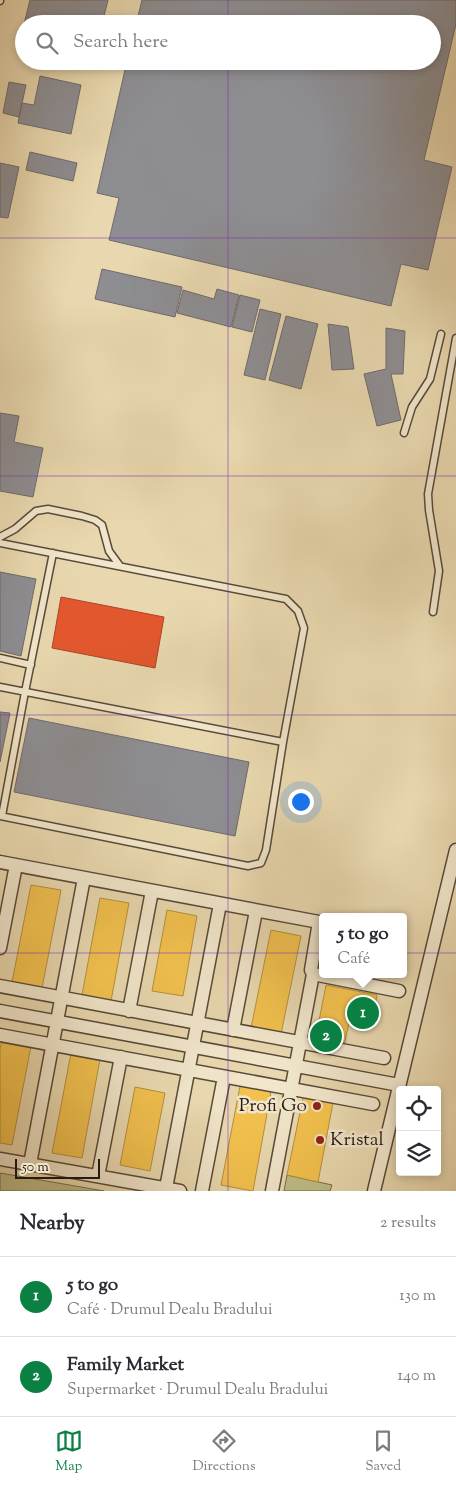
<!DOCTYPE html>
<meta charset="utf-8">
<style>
:root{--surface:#fff;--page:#f2f2f3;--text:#2b2b33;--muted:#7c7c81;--line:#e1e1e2;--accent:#0b8043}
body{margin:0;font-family:"Sorts Mill Goudy",serif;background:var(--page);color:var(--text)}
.controls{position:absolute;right:15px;bottom:15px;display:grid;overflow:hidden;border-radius:5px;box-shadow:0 2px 8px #0003}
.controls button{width:45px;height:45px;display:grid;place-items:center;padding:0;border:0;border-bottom:1px solid var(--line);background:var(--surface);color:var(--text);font:25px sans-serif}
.scale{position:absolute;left:15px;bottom:12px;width:85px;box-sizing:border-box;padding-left:5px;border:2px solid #281b13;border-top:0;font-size:14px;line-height:18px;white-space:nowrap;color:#281b13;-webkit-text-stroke:4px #f1e6cb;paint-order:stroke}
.you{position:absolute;left:300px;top:801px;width:18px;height:18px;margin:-12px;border:4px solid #fff;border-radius:50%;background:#1a73e8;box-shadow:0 0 0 8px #1a73e833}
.badge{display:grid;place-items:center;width:32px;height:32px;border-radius:50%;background:var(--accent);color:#fff;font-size:16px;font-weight:700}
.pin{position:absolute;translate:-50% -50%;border:2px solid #fff;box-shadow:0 1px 5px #0006}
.popup{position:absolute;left:319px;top:913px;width:88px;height:65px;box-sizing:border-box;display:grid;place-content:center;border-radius:5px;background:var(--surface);filter:drop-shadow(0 1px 4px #0005);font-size:16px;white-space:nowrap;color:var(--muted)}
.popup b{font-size:19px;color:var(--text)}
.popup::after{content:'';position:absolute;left:50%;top:100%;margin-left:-10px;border:10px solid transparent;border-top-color:var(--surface)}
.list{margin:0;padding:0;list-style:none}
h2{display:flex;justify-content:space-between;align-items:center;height:65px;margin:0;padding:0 20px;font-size:21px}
h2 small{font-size:16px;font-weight:400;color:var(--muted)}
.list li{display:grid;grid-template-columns:32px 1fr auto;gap:15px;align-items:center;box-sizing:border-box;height:80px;padding:0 20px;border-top:1px solid var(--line)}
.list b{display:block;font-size:19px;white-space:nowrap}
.list p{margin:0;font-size:16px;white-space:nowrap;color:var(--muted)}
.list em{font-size:16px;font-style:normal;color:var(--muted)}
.icon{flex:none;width:28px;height:28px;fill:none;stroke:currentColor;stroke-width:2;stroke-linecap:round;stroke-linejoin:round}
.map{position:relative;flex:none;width:456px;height:1191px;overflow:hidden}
.search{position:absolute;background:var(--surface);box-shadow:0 2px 8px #0003;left:15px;right:15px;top:15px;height:55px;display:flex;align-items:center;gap:12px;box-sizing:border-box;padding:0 18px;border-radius:28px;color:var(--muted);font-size:19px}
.sheet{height:225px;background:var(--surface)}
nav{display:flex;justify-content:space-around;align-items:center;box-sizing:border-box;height:70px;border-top:1px solid var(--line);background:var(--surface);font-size:14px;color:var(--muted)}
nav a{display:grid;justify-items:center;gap:2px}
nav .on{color:var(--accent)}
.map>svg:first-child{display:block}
.green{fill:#bebc86;stroke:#736c4c}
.homes{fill:#f2c14e;stroke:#b58f3c}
.shops{fill:#e4572e;stroke:#ac4526}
.industry{fill:#8d8d92;stroke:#6f6b6c}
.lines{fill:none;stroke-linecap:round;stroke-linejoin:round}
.lane-casing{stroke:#584a3a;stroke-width:9}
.street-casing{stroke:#584a3a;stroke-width:15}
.lane{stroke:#f1e6cb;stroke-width:6}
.street{stroke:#f1e6cb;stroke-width:12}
.grid{fill:none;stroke:#7b2cbf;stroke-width:1;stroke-opacity:0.55}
.poi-dot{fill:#8f2418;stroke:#f1e6cb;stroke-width:2}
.labels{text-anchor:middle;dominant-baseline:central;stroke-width:5;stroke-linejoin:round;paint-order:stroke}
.poi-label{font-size:19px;fill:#281b13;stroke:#f1e6cb;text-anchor:end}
</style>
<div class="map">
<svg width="456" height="1191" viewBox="0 0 456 1191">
<rect width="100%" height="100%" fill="#e9d8af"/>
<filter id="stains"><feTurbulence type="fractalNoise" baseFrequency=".004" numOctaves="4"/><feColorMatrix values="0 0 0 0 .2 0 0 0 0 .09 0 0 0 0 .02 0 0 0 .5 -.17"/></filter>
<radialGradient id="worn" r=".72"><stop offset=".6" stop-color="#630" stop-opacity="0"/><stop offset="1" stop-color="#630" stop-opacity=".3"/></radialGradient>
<!-- green -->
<path class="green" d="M 0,1173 L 104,1191 L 0,1191 Z
M 287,1175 L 332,1185 L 330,1191 L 284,1191 Z"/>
<!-- homes -->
<path class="homes" d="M 31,885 L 61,890 L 42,988 L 12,982 Z
M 100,898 L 129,903 L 111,1001 L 82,995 Z
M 167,910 L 197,916 L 183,996 L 152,991 Z
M 271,930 L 301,936 L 281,1034 L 251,1028 Z
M 326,985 L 377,995 L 372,1023 L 350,1018 L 344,1046 L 315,1041 Z
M 2,1040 L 31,1046 L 12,1145 L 0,1143 L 0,1049 Z
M 71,1053 L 100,1059 L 82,1158 L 52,1153 Z
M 240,1086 L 271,1092 L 253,1191 L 221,1185 Z
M 135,1087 L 165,1093 L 150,1171 L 120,1165 Z
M 303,1098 L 333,1103 L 318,1182 L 287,1175 Z"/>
<!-- shops -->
<path class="shops" d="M 61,597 L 164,617 L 155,668 L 52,648 Z"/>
<!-- industry -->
<path class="industry" d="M 30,0 L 108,0 L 102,24 L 24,24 Z
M 142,0 L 456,0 L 456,24 L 424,160 L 452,167 L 428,270 L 401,264 L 391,306 L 109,240 L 119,198 L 97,193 L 127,61 L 432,61 L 432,24 L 136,24 Z
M 40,76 L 81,85 L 71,134 L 18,123 L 22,103 L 34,105 Z
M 9,82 L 26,85 L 19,117 L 3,113 Z
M 30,152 L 77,163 L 73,181 L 26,170 Z
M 0,163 L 19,167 L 8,218 L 0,217 Z
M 102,269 L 182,287 L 175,317 L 95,299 Z
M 217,289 L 239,295 L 231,327 L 177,313 L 183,290 L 214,299 Z
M 240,295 L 260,300 L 252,332 L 232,327 Z
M 260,309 L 281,314 L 265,380 L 244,375 Z
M 286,316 L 318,324 L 301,389 L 269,380 Z
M 328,324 L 348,327 L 354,369 L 332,370 Z
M 386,328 L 405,331 L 403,374 L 391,374 L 401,420 L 377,426 L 364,374 L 386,369 Z
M 0,413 L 19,416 L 14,442 L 43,448 L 33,497 L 0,491 Z
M 0,572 L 36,579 L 21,656 L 0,651 Z
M 0,712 L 10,713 L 0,762 Z
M 29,718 L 249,762 L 235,836 L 14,792 Z"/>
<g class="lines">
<defs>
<path id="lane" d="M 0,1 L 0,0
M 404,433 L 412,407 L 430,379 L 441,334
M 0,537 L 15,529 L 36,511 L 48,509 L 82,516 L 95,520 L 102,525 L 109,551 L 120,566
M 0,543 L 286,599 L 298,611 L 304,628 L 283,742 L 266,850 L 261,863 L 248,866 L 0,816
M 433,612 L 439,571 L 429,510 L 428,494 L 456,338
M 0,658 L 31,665
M 0,687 L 283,742
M 2,816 L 25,692 L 53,553"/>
<path id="street" d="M 0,862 L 319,922 L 311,970 L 313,974 L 272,1191
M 0,948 L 16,865
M 313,974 L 399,991
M 0,986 L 384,1058
M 0,1011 L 399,1085
M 129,1011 L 152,891
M 233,1030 L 256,911
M 0,1035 L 373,1104
M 0,1159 L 180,1191
M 30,1164 L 84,878
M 98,1176 L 121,1057
M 166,1188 L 220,904
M 202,1191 L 224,1077
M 374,1191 L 456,850"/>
</defs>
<!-- lane casing -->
<use href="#lane" class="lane-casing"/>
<!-- street casing -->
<use href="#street" class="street-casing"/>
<!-- lane -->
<use href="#lane" class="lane"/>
<!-- street -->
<use href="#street" class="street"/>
</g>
<!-- grid -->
<path class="grid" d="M 228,0 L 228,24M 228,61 L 228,1191M 0,238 L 456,238M 0,476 L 456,476M 0,715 L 456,715M 0,953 L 456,953"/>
<!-- markers -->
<g class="poi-dot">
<circle cx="317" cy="1106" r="5"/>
<circle cx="320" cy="1140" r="5"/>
</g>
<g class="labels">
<!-- poi labels -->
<g class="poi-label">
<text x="307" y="1106">Profi Go</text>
<text x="330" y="1140" text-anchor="start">Kristal</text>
</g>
</g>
<rect width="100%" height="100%" filter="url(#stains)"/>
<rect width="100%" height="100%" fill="url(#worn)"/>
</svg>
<div class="controls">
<button><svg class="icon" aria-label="locate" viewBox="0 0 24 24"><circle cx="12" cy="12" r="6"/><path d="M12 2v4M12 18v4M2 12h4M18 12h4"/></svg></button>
<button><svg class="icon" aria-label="layers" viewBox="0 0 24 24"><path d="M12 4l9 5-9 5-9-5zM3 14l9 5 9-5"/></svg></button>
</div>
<div class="scale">50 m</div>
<div class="you"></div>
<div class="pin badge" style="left:363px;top:1013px">1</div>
<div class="popup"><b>5 to go</b>Café</div>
<div class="pin badge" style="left:326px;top:1036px">2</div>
<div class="search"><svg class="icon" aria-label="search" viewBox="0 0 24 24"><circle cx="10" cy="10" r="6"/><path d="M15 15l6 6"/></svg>Search here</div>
</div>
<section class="sheet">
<h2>Nearby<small>2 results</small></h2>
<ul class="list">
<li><span class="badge">1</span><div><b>5 to go</b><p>Café · Drumul Dealu Bradului</p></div><em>130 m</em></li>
<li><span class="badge">2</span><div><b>Family Market</b><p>Supermarket · Drumul Dealu Bradului</p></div><em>140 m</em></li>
</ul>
</section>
<nav>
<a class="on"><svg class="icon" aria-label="map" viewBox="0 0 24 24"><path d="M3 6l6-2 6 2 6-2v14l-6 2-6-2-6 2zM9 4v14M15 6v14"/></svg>Map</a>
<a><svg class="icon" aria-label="directions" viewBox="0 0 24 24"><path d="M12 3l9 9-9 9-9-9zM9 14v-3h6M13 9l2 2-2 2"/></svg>Directions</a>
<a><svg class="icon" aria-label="saved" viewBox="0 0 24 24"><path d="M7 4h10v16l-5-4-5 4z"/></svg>Saved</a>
</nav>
